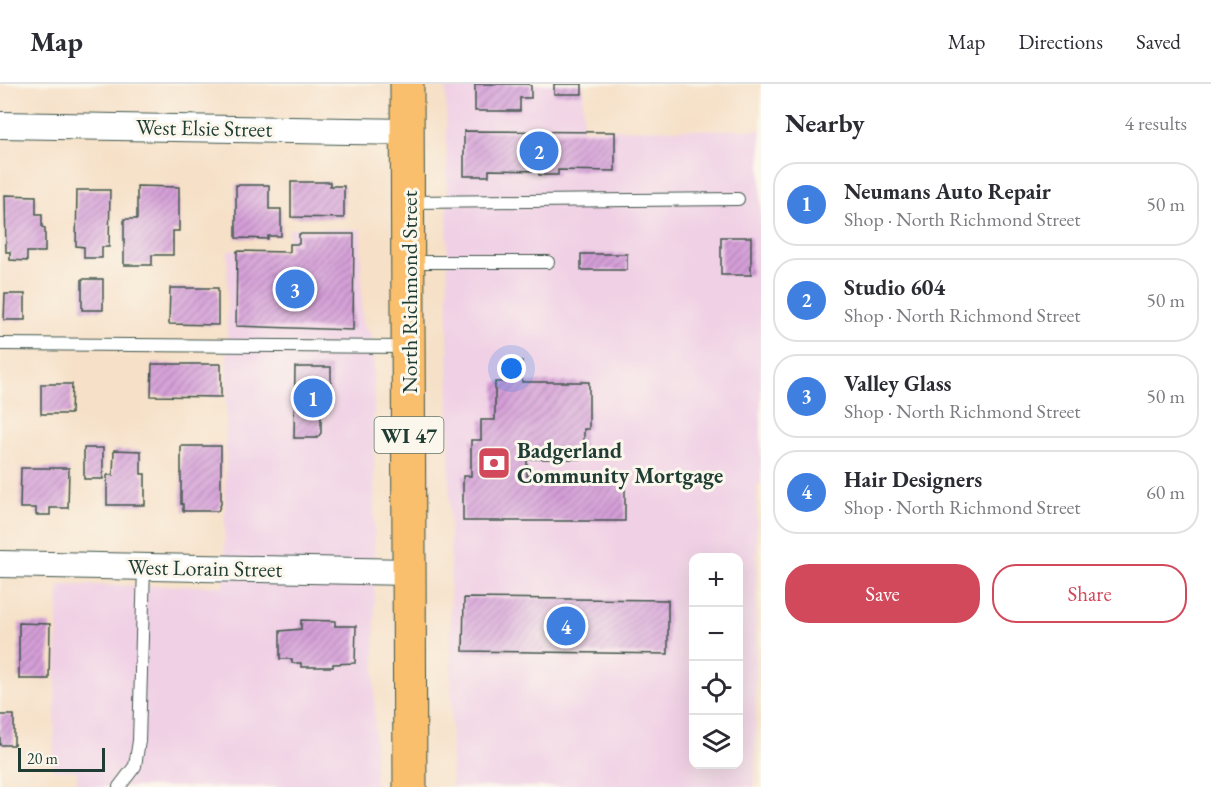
<!DOCTYPE html>
<meta charset="utf-8">
<style>
:root{--surface:#fff;--page:#f7f7f7;--text:#2b2b33;--muted:#7c7c81;--line:#e1e1e2;--accent:#d1495b}
body{margin:0;font-family:"EB Garamond",serif;background:var(--page);color:var(--text)}
.controls{position:absolute;right:18px;bottom:18px;display:grid;overflow:hidden;border-radius:12px;box-shadow:0 6px 24px #0002}
.controls button{width:54px;height:54px;display:grid;place-items:center;padding:0;border:0;border-bottom:2px solid var(--line);background:var(--surface);color:var(--text);font:30px sans-serif}
.scale{position:absolute;left:18px;bottom:15px;width:87px;box-sizing:border-box;padding-left:6px;border:3px solid #1f3d34;border-top:0;font-size:16px;line-height:21px;white-space:nowrap;color:#1f3d34;-webkit-text-stroke:4px #fbf7ec;paint-order:stroke}
.you{position:absolute;left:512px;top:285px;width:21px;height:21px;margin:-15px;border:4px solid #fff;border-radius:50%;background:#1a73e8;box-shadow:0 0 0 9px #1a73e833}
.badge{display:grid;place-items:center;width:39px;height:39px;border-radius:50%;background:var(--accent);color:#fff;font-size:20px;font-weight:700}
.pin{position:absolute;translate:-50% -50%;border:3px solid #fff;box-shadow:0 2px 6px #0006}
.list{margin:0;padding:0;list-style:none}
h2{display:flex;justify-content:space-between;align-items:center;height:78px;margin:0;padding:0 24px;font-size:26px}
h2 small{font-size:20px;font-weight:400;color:var(--muted)}
.list li{display:grid;grid-template-columns:39px 1fr auto;gap:18px;align-items:center;box-sizing:border-box;height:84px;margin:0 12px 12px;padding:0 12px;border:2px solid var(--line);border-radius:24px}
.list b{display:block;font-size:22px;white-space:nowrap}
.list p{margin:0;font-size:20px;white-space:nowrap;color:var(--muted)}
.list em{font-size:20px;font-style:normal;color:var(--muted)}
.actions{display:flex;gap:12px;padding:18px 24px}
.actions a{flex:1;padding:14px 0;border:2px solid var(--accent);border-radius:24px;text-align:center;font-size:21px;color:var(--accent)}
.actions .main{background:var(--accent);color:#fff}
.icon{flex:none;width:33px;height:33px;fill:none;stroke:currentColor;stroke-width:2;stroke-linecap:round;stroke-linejoin:round}
.map{position:relative;flex:none;width:761px;height:703px;overflow:hidden}
header{display:flex;align-items:center;gap:36px;box-sizing:border-box;height:84px;padding:0 30px;background:var(--surface);border-bottom:2px solid var(--line)}
header strong{font-size:28px}
nav{display:flex;gap:33px;margin-inline-start:auto;font-size:21px}
main{display:flex}
aside{flex:1;background:var(--surface)}
.map>svg:first-child{display:block}
.built{fill:#f0d0e5;fill-rule:evenodd}
.building{fill:url(#building-hatch)}
.lines{fill:none;stroke-linecap:round;stroke-linejoin:round}
.lane-casing{stroke:#3f554a;stroke-width:14}
.street-casing{stroke:#3f554a;stroke-width:28}
.primary-casing{stroke:#3f554a;stroke-width:35}
.lane{stroke:#fff;stroke-width:12}
.street{stroke:#fff;stroke-width:26}
.primary{stroke:#f9bf6d;stroke-width:33}
.labels{text-anchor:middle;dominant-baseline:central;stroke-width:6;stroke-linejoin:round;paint-order:stroke}
.shield{fill:#fbf7ec;stroke:#61756b;stroke-width:1.5}
.shield-label{font-size:21px;font-weight:bold;fill:#1f3d34}
.street-label{font-size:22px;fill:#1f3d34;stroke:#fbf7ec}
.poi-label{font-size:22px;font-weight:bold;fill:#1f3d34;stroke:#fbf7ec;text-anchor:start}
</style>
<header>
<strong>Map</strong>
<nav><a>Map</a><a>Directions</a><a>Saved</a></nav>
</header>
<main>
<div class="map">
<svg width="761" height="703" viewBox="0 0 761 703">
<defs>
<pattern id="building-hatch" width="6" height="6" patternUnits="userSpaceOnUse" patternTransform="scale(1.5)"><rect width="6" height="6" fill="#d59fd8"/><path d="M-1 1l2-2M0 6l6-6M5 7l2-2" fill="none" stroke="#ac83b0"/></pattern>
</defs>
<rect width="100%" height="100%" fill="#fbf7ec"/>
<filter id="ink" filterUnits="userSpaceOnUse"><feTurbulence type="fractalNoise" baseFrequency=".0167" numOctaves="2"/><feDisplacementMap in="SourceGraphic" scale="12" xChannelSelector="R" yChannelSelector="G"/><feConvolveMatrix kernelMatrix="1 2 1 2 8 2 1 2 1" color-interpolation-filters="sRGB"/></filter>
<filter id="wash" filterUnits="userSpaceOnUse"><feTurbulence type="fractalNoise" baseFrequency=".008" numOctaves="4" result="noise"/><feDisplacementMap in="SourceGraphic" scale="24" xChannelSelector="R" yChannelSelector="G"/><feGaussianBlur stdDeviation="1.35" result="paint"/><feColorMatrix in="noise" values="0 0 0 0 0 0 0 0 0 0 0 0 0 0 0 0 0 1.4 0 .05"/><feComposite in="paint" operator="in"/></filter>
<g filter="url(#wash)">
<rect width="100%" height="100%" fill="#f6e0c7"/>
<!-- built -->
<path class="built" d="M 446,0 L 583,0 L 583,45 L 761,46 L 761,400 L 757,400 L 755,703 L 452,703 ZM 694,473 L 738,473 L 738,680 L 694,680 Z
M 289,145 L 361,145 L 362,240 L 371,250 L 374,284 L 375,703 L 77,703 L 77,687 L 53,686 L 59,501 L 224,502 L 228,166 L 288,168 Z"/>
<g id="blocks">
<!-- building -->
<path class="building" d="M 475,0 L 528,0 L 531,2 L 531,14 L 520,14 L 520,27 L 475,27 Z
M 554,0 L 582,0 L 582,10 L 554,10 Z
M 464,47 L 615,48 L 615,87 L 558,86 L 558,91 L 539,91 L 539,87 L 489,86 L 489,92 L 464,92 Z
M 291,98 L 330,98 L 330,102 L 344,102 L 344,134 L 291,133 Z
M 236,101 L 269,101 L 269,125 L 281,125 L 281,152 L 268,152 L 268,155 L 236,154 Z
M 137,102 L 179,103 L 179,147 L 173,147 L 173,171 L 152,171 L 152,181 L 124,181 L 124,135 L 137,135 Z
M 77,106 L 110,106 L 109,163 L 102,163 L 102,174 L 84,174 L 84,163 L 76,162 Z
M 5,111 L 36,112 L 36,130 L 42,130 L 42,143 L 45,144 L 45,168 L 27,168 L 27,177 L 10,176 L 10,168 L 6,168 Z
M 299,150 L 354,150 L 353,246 L 236,242 L 237,167 L 290,168 L 290,160 L 299,160 Z
M 721,153 L 751,153 L 751,191 L 721,191 Z
M 581,170 L 627,170 L 627,186 L 581,186 Z
M 82,195 L 103,195 L 103,226 L 82,226 Z
M 170,204 L 218,204 L 218,241 L 169,240 Z
M 5,210 L 25,210 L 25,236 L 4,236 Z
M 506,277 L 522,277 L 522,298 L 589,298 L 589,345 L 584,345 L 584,375 L 527,375 L 527,392 L 625,392 L 625,437 L 463,437 L 463,392 L 471,392 L 471,356 L 481,356 L 481,336 L 495,336 L 495,298 L 506,298 Z
M 152,280 L 221,280 L 221,313 L 151,312 Z
M 295,283 L 331,283 L 331,323 L 321,322 L 321,349 L 317,354 L 294,354 Z
M 41,300 L 72,300 L 71,330 L 41,330 Z
M 181,362 L 221,362 L 221,420 L 218,427 L 183,427 L 183,420 L 181,420 Z
M 84,364 L 103,364 L 103,395 L 84,395 Z
M 114,366 L 141,367 L 141,390 L 145,390 L 145,421 L 107,421 L 107,391 L 113,391 Z
M 21,384 L 69,384 L 68,424 L 50,424 L 50,431 L 36,431 L 36,424 L 20,424 Z
M 464,514 L 668,516 L 668,570 L 463,567 Z
M 301,536 L 335,537 L 335,542 L 356,542 L 355,579 L 333,580 L 333,583 L 301,583 L 301,579 L 292,579 L 292,575 L 280,575 L 280,547 L 301,545 Z
M 19,539 L 50,540 L 49,595 L 19,595 Z
M 0,631 L 14,631 L 14,661 L 0,661 Z"/>
</g>
</g>
<g filter="url(#ink)">
<use href="#blocks" fill-opacity="0" stroke="#3f554a" stroke-width="1.5"/>
<g class="lines">
<defs>
<path id="lane" d="M 410,118 L 738,115
M 410,178 L 548,178
M 0,260 L 407,263
M 119,703 L 135,682 L 139,657 L 144,483"/>
<path id="street" d="M 0,41 L 408,48
M 0,480 L 409,488"/>
<path id="primary" d="M 407,0 L 410,703"/>
</defs>
<!-- lane casing -->
<use href="#lane" class="lane-casing"/>
<!-- street casing -->
<use href="#street" class="street-casing"/>
<!-- primary casing -->
<use href="#primary" class="primary-casing"/>
<!-- lane -->
<use href="#lane" class="lane"/>
<!-- street -->
<use href="#street" class="street"/>
<!-- primary -->
<use href="#primary" class="primary"/>
</g>
</g>
<!-- icons -->
<defs>
<symbol id="bank-square" viewBox="-11 -11 22 22"><rect x="-9" y="-9" width="18" height="18" rx="4" fill="#d1495b" stroke="#fbf7ec"/><path d="M-6-4H6V4H-6ZM0-2.3a2.3 2.3 0 1 0 0 4.6a2.3 2.3 0 1 0 0-4.6Z" fill="#fff"/></symbol>
</defs>
<g fill-rule="evenodd">
<use href="#bank-square" x="475" y="360" width="38" height="38"/>
</g>
<g class="labels">
<!-- shield labels -->
<rect class="shield" x="374.5" y="333" width="69" height="36" rx="4.5"/>
<g class="shield-label">
<text x="409" y="351">WI 47</text>
</g>
<!-- street labels -->
<g class="street-label">
<text transform="translate(204 44) rotate(1)">West Elsie Street</text>
<text transform="translate(409 208) rotate(-90)">North Richmond Street</text>
<text transform="translate(205 484) rotate(1)">West Lorain Street</text>
</g>
<!-- poi labels -->
<g class="poi-label">
<text x="517" y="366">Badgerland<tspan x="517" dy="25">Community Mortgage</tspan></text>
</g>
</g>
</svg>
<div class="controls">
<button>+</button>
<button>−</button>
<button><svg class="icon" aria-label="locate" viewBox="0 0 24 24"><circle cx="12" cy="12" r="6"/><path d="M12 2v4M12 18v4M2 12h4M18 12h4"/></svg></button>
<button><svg class="icon" aria-label="layers" viewBox="0 0 24 24"><path d="M12 4l9 5-9 5-9-5zM3 14l9 5 9-5"/></svg></button>
</div>
<div class="scale">20 m</div>
<div class="you"></div>
<div class="pin badge" style="left:313px;top:314px;background:#3f7fe0">1</div>
<div class="pin badge" style="left:539px;top:67px;background:#3f7fe0">2</div>
<div class="pin badge" style="left:295px;top:205px;background:#3f7fe0">3</div>
<div class="pin badge" style="left:566px;top:542px;background:#3f7fe0">4</div>
</div>
<aside>
<h2>Nearby<small>4 results</small></h2>
<ul class="list">
<li><span class="badge" style="background:#3f7fe0">1</span><div><b>Neumans Auto Repair</b><p>Shop · North Richmond Street</p></div><em>50 m</em></li>
<li><span class="badge" style="background:#3f7fe0">2</span><div><b>Studio 604</b><p>Shop · North Richmond Street</p></div><em>50 m</em></li>
<li><span class="badge" style="background:#3f7fe0">3</span><div><b>Valley Glass</b><p>Shop · North Richmond Street</p></div><em>50 m</em></li>
<li><span class="badge" style="background:#3f7fe0">4</span><div><b>Hair Designers</b><p>Shop · North Richmond Street</p></div><em>60 m</em></li>
</ul>
<div class="actions"><a class="main">Save</a><a>Share</a></div>
</aside>
</main>
